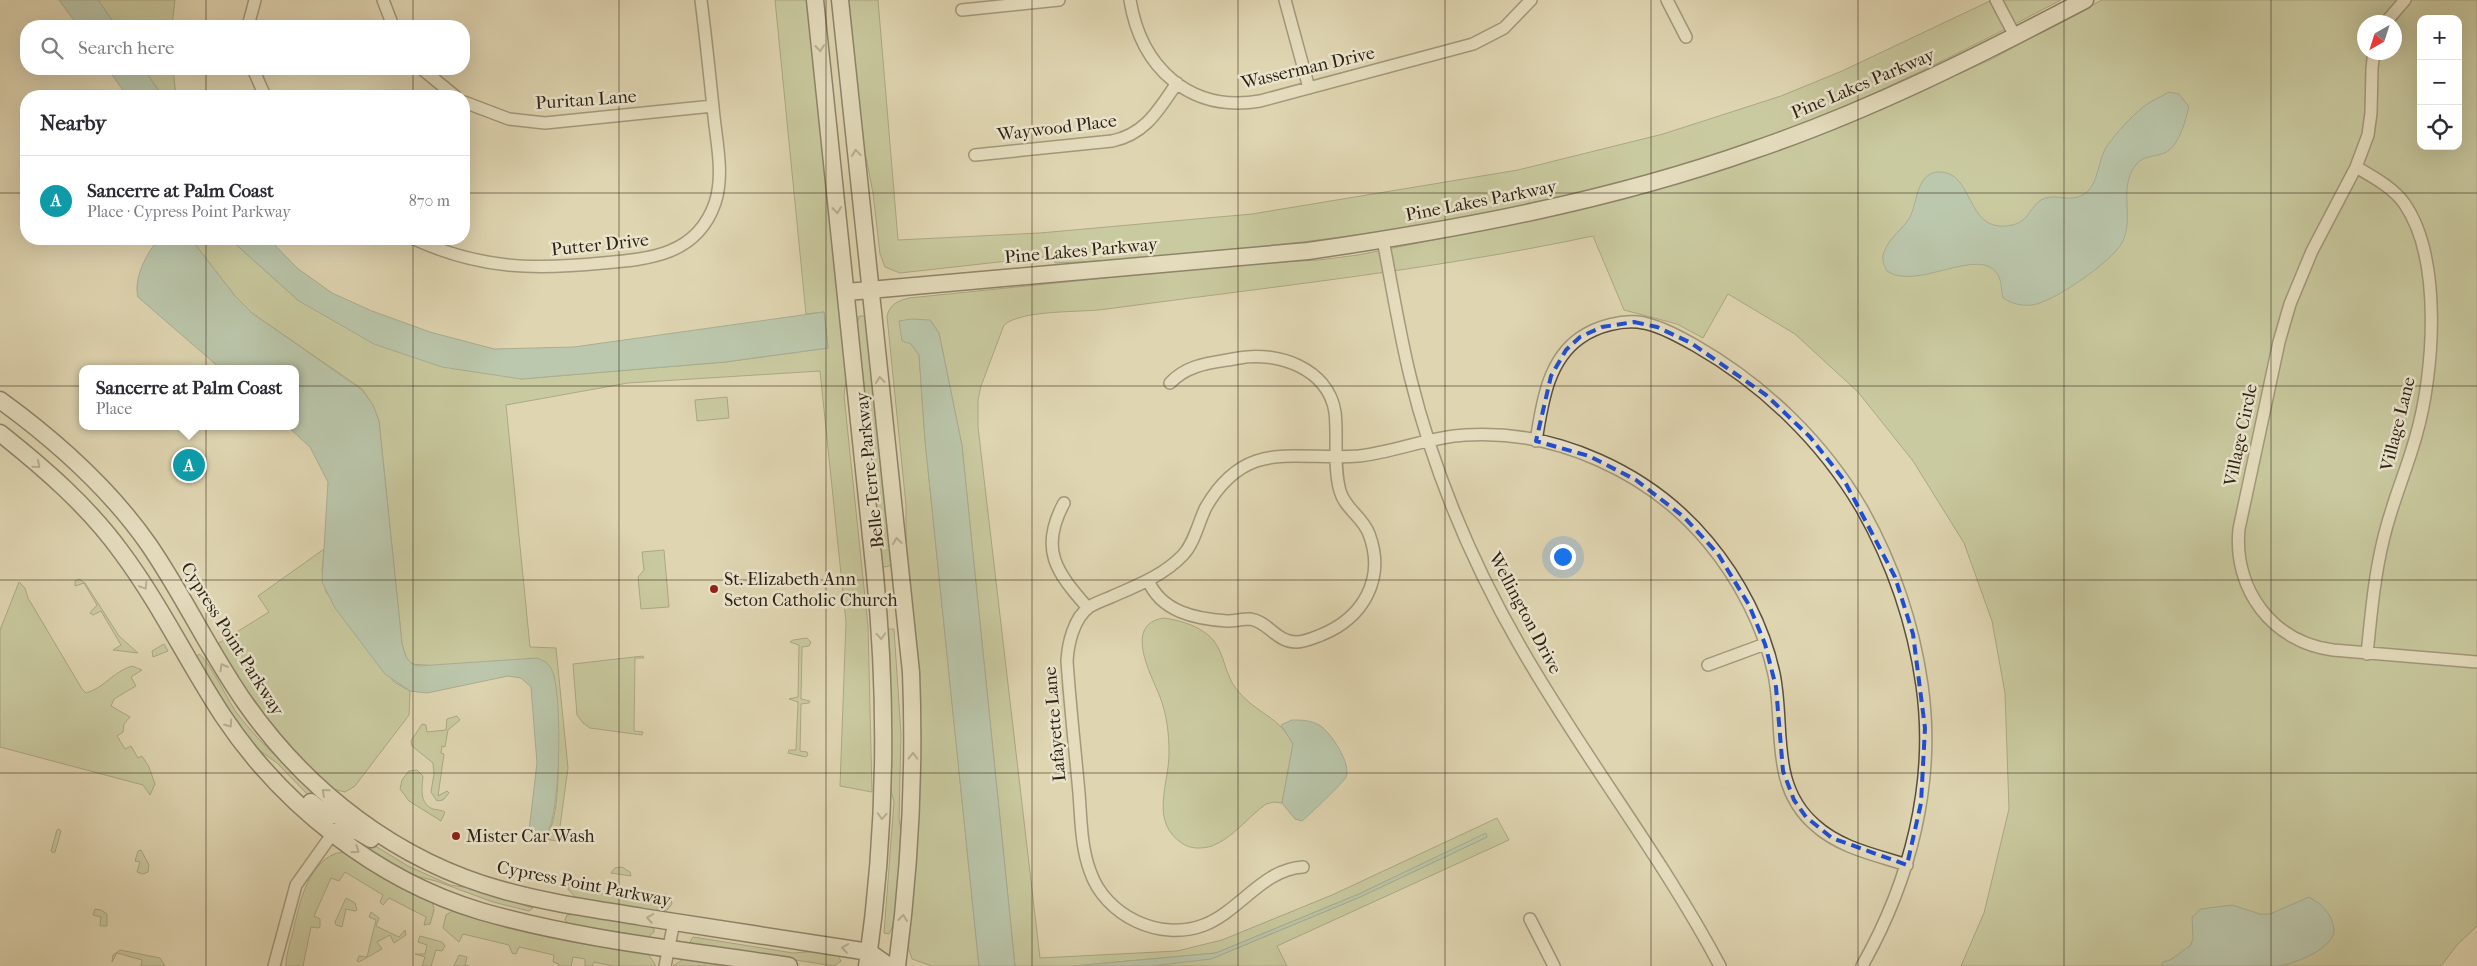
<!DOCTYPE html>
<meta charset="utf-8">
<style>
:root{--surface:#fff;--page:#f2f2f3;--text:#2b2b33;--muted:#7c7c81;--line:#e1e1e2;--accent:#8f2418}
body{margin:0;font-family:"IM FELL French Canon",serif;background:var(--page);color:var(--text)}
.controls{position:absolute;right:15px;top:15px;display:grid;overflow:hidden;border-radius:10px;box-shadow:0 5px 20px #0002}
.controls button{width:45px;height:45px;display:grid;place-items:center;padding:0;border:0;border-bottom:1px solid var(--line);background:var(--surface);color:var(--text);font:25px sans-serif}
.compass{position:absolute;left:2357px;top:15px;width:45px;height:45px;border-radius:50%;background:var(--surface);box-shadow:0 5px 20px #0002;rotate:219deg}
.you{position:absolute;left:1562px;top:556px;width:18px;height:18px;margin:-12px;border:4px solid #fff;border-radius:50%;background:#1a73e8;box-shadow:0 0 0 8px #1a73e833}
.badge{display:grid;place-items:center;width:32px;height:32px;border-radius:50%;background:var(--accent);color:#fff;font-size:16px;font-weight:700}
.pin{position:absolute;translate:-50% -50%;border:2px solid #fff;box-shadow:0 1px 5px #0006}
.popup{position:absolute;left:79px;top:365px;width:220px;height:65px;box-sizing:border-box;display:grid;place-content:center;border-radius:10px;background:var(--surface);filter:drop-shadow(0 1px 4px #0005);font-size:16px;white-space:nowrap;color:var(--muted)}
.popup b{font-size:19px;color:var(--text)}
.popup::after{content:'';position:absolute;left:50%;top:100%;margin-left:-10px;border:10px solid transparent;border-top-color:var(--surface)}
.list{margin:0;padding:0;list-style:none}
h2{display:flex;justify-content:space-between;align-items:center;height:65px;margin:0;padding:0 20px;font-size:21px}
h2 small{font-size:16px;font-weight:400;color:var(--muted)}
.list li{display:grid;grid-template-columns:32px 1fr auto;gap:15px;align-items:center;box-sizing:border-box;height:90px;padding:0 20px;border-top:1px solid var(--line)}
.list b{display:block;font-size:19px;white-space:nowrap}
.list p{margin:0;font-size:16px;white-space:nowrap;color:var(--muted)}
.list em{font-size:16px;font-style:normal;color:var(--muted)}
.icon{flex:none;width:28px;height:28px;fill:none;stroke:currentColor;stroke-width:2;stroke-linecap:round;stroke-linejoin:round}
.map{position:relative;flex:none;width:2477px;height:966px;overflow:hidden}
.search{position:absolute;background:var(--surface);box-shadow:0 5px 20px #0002;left:20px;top:20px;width:450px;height:55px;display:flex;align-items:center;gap:12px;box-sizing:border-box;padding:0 18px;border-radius:20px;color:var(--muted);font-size:19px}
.panel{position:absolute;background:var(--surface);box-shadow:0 5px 20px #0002;left:20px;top:90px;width:450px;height:155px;border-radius:20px}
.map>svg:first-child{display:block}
.green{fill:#b1bd8d;stroke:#707050;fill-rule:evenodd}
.water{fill:#93b9a9;stroke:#6b7d6d}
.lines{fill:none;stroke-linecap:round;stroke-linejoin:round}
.street-casing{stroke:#5a4f3b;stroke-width:14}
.secondary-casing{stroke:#2e2214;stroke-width:19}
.street{stroke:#eae4cc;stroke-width:11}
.secondary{stroke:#eae4cc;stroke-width:16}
.oneway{stroke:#8c8370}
.marked{fill:none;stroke:#1d4ed8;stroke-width:4;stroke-dasharray:10 6;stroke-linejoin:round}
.grid{fill:none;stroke:#2e2214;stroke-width:1;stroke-opacity:0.55}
.poi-dot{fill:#8f2418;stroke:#eae4cc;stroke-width:2}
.labels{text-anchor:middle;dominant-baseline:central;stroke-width:5;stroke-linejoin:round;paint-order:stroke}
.street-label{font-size:18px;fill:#2e2214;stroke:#eae4cc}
.poi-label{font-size:18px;fill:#2e2214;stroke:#eae4cc;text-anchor:start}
</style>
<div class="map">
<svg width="2477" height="966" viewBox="0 0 2477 966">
<rect width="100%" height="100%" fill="#dfd5b1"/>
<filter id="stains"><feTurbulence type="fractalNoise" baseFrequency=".004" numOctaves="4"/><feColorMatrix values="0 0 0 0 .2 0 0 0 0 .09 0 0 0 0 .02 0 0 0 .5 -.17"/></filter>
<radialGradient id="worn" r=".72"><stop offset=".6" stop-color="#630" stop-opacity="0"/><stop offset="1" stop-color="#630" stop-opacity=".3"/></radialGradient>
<!-- green -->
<path class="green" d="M 98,0 L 175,0 L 172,26 L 116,26 Z
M 775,0 L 809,0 L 847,370 L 844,396 L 868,626 L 872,792 L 840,786 L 846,622 L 820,371 L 628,383 L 506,405 L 530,647 L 556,648 L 568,768 L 558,841 L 543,839 C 567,822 556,704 554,675 L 411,664 L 406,657 L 402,644 L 379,421 L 373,405 L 362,389 L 252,313 L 235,296 L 191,239 L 230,239 L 299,301 L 521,379 L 725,362 L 828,348 L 824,312 L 806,314 Z
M 848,0 L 878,0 L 898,240 L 1040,233 L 1252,214 L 1518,170 L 1663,134 L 1781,96 L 1842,71 L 1992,0 L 2061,0 C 1965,50 1867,101 1765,138 C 1616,193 1459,223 1302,242 C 1220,251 1138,260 1055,263 L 1053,256 L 900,273 L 885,267 L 880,254 L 873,193 L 862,137 Z
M 2102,0 L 2477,0 L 2477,926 L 2457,945 L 2441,966 L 1961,966 L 1984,913 L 2009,809 L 2005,693 L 1992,621 L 1964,543 L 1913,461 L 1858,392 L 1795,334 L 1728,294 L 1703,338 L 1677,324 L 1624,310 L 1593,236 C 1433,270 1269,287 1107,309 C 1080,313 1023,309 1004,325 L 981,386 L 978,400 L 978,427 L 1040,958 L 1177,951 L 1222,940 L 1332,895 L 1497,818 L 1509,840 L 1277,946 L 1287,966 L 1152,966 L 1218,956 L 1360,897 L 1487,837 L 1485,834 L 1359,894 L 1216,953 L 1074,966 L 1015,966 L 962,446 L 939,333 L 930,320 L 911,344 L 919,355 L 925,440 L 979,966 L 932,966 L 912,959 L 907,944 L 906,505 L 887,316 C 890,304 898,301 909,298 L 1243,264 L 1319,260 L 1358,255 L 1543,218 L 1892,104 L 1992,59 ZM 2421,19 L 2458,19 L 2458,146 L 2421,146 ZM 2364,22 L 2394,22 L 2394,52 L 2364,52 Z
M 144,69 L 173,69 L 176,96 L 162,96 Z
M 859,316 L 867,316 L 893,565 L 880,568 L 857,326 Z
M 727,397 L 729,418 L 697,421 L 695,400 Z
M 324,549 L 322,571 L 326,592 L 394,682 L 410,691 L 409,715 L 355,786 L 345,792 L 329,788 L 306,767 L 247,693 L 216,645 L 269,612 L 258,596 Z
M 664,550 L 669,607 L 641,609 L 638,577 L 644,570 L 642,552 Z
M 79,579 L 85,583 L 119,636 L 138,653 L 113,650 L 121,645 L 101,611 L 93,615 L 90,613 L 97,605 L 84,583 L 75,586 L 75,581 Z
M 19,582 L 25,588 L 28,598 L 82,689 L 86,693 C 104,688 114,671 132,666 L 142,670 L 131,677 L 136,686 L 114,699 L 111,706 L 130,717 L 124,724 L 123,732 L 117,736 L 125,749 L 131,746 L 138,758 L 142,756 L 149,767 L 155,784 L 150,795 L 143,785 L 0,747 L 0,630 Z
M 1164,618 C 1177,620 1193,624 1204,632 C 1226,646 1222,673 1238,691 C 1257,714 1280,717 1293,744 L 1282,803 L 1274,802 L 1266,804 C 1248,817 1233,838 1212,846 C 1202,849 1191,849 1183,844 C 1149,822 1169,785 1169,753 C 1169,734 1167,715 1160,697 C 1152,676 1122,624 1164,618 Z
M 887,629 L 894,629 L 901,734 L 899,819 C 905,846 902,910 889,934 L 884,933 L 894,802 L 890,787 Z
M 807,638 L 811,642 L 809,646 L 802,647 L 801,699 L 810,701 L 809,703 L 801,704 L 800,751 L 807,752 L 808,755 L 806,757 L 788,753 L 789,750 L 796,750 L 798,702 L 789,699 L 798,697 L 799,645 L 790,642 L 793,640 Z
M 164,644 L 168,651 L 153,657 L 152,651 Z
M 199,654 C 208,659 228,700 236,712 C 263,748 299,777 332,808 L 313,800 L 277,763 L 252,745 L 228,710 L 196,657 Z
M 643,656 L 644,658 L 635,658 L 634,731 L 643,732 L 642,735 L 590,728 L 583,723 L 577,715 L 573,664 Z
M 457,716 L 460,720 L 448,730 L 445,747 L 442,746 L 441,753 L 444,754 L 438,796 L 447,791 L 449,793 L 443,800 L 437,801 L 431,792 L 434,774 L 433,763 L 412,746 L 411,741 L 422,724 L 426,725 L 427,732 L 446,730 L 447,719 Z
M 417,770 L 423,776 C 422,789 419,803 433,809 C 438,810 441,810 445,812 L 441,821 L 409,801 L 400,789 L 402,780 L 409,771 Z
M 59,829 L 61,831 L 55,852 L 53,853 L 51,851 L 57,830 Z
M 349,836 L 359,836 L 408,866 L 450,885 L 476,889 L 533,908 L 529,911 L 493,902 L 436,881 L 411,875 Z
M 141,850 L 149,865 L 148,872 L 143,874 L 137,872 L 140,862 L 135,861 L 138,851 Z
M 342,852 L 432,900 L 434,910 L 430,924 L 424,925 L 426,917 L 389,898 L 383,905 L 380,902 L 383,895 L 345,872 L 339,881 L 331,878 L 314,916 L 320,919 L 320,927 L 318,928 L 311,927 L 303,966 L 286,966 C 286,955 290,943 293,932 C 299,904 309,857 342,852 Z
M 622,867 L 630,872 L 631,876 L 611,873 L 615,868 Z
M 575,880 L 574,888 L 615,896 L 618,887 L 624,889 L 623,897 L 661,903 L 665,894 L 670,896 L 672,904 L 667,910 L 661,912 L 577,899 L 568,889 L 568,884 Z
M 346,898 L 355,903 L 357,910 L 355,911 L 346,909 L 342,927 L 336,925 L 335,922 Z
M 95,909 L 101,910 L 107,914 L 107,926 L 100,926 L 101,917 L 93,915 Z
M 454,910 L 647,952 L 656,966 L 613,966 L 594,962 L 592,966 L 585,966 L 585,959 L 573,957 L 571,966 L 558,966 L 559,964 L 553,962 L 554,955 L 519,947 L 516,954 L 512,953 L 509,945 L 463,934 L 459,942 L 443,928 L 446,915 Z
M 371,912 L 379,918 L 376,926 L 399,937 L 405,930 L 406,935 L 394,943 L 390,935 L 377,942 L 382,949 L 359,962 L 357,961 L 359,956 L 367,957 L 376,920 L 369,917 Z
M 578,914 L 648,925 L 654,929 L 654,932 L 648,937 L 569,924 L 565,920 L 567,915 Z
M 420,936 L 442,942 L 445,946 L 442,951 L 436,950 L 431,966 L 422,966 L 425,957 L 415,954 L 425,954 L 427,945 L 418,942 Z
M 693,937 L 793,953 L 819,951 L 837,954 L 841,961 L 834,966 L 693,944 L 690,942 Z
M 120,950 L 160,958 L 165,966 L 141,966 L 142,960 L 117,953 L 112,962 L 113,955 Z
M 459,955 L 467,957 L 465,965 L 469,966 L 454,966 Z
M 685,958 L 749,966 L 673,966 Z"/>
<!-- water -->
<path class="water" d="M 59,0 L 98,0 L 116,26 L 78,26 Z
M 108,69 L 144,69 L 162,96 L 127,96 Z
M 2169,92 L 2179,94 L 2189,107 C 2185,121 2179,149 2162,154 C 2152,157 2142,156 2135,166 C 2118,189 2135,218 2122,243 C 2111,262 2054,302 2032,305 C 2022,306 2012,304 2003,298 C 2001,291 2002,282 1998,275 C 1981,244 1916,292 1887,271 C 1883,264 1881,258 1885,250 C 1890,237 1903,229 1910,217 C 1916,205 1916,188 1925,178 C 1928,175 1933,172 1938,172 C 1974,170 1965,231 2007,226 C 2030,223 2026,211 2041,200 C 2053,193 2066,201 2078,197 C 2100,190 2096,162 2107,146 C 2116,133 2131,117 2143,107 C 2150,101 2161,97 2169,92 Z
M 159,239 L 191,239 L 235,296 L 252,313 L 362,390 L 373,405 L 379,421 L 402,644 C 405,654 406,663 418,666 L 537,658 C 546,661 550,664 553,673 C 562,696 562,825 543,839 L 538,839 L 529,831 L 537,763 L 531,687 L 521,678 L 508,676 L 427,693 L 410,691 L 385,674 L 335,608 L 322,582 L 328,482 L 310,447 L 287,426 L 295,426 L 295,369 L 221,369 L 138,297 C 133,279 147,252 159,239 Z
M 230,239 L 269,239 L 297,268 L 332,293 L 372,311 L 430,332 L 494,349 L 574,347 L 824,312 L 828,348 L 725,362 L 521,379 L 442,367 L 374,344 L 299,301 Z
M 911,319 L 930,320 L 939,333 L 962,446 L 1015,966 L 979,966 L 925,440 L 919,355 L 911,344 L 902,341 L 899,321 Z
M 1292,720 C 1301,720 1310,720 1319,725 C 1330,731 1352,764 1346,777 C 1345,781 1307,817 1302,821 L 1295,819 L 1282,803 L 1293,744 L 1281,725 Z
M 1486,833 L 1487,837 L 1360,897 L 1211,959 L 1152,966 L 1074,966 L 1216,953 L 1359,894 Z
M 2309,897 C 2322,904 2332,914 2334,929 C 2336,948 2293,965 2277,966 C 2239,966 2199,966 2161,966 L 2163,962 C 2175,960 2180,951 2190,946 L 2193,939 L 2192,917 L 2201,909 L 2232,905 L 2260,914 L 2270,914 Z"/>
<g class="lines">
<defs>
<path id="street" d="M 383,0 L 393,26
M 1130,0 C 1141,67 1189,113 1260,101 L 1473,44 L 1504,28 L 1531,0
M 1285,0 L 1309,88
M 1667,0 L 1686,37
M 1996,0 L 2015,36
M 962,10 L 1059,0
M 2386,22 L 2405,0
M 248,26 L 255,0
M 2374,52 L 2372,68 L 2371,113 L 2368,135 L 2356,167 L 2312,251 L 2290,304 L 2279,342 L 2239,529 C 2233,589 2272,642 2333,650 L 2477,662
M 253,69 L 265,96
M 422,69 L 455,96
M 464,102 L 509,119 L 545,123 L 713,106
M 975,155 L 1112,141 C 1146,134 1159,109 1177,83
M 2356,167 C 2373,177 2392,187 2404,203 C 2443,259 2434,374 2416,436 C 2406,472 2391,505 2383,541 C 2374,578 2371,616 2367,654
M 414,239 C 480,269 533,270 603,263 C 650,259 697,255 715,203 C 724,176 717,144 714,117 C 710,78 706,39 701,0
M 1383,240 C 1392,286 1399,331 1410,376 C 1433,469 1472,563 1520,646 C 1582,755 1661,855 1720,966
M 1536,441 C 1542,405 1547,361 1580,338 C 1597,326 1623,319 1644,323 C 1662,327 1680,337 1696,346 C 1764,385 1823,442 1862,509 C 1893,564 1913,622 1922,685 C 1936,783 1910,881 1862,966
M 1064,503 C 1039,549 1056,572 1088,608
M 1148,580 C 1161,612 1196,619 1227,621 C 1235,621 1242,619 1250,619 C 1268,621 1276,642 1296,642 C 1305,642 1313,638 1321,635 C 1363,618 1386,579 1369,534 C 1363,517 1345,509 1340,491 C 1333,466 1338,437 1335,412 C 1328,368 1277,351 1239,358 C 1213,363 1189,363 1170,383
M 1708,665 L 1765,644
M 1303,867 C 1263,869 1240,911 1204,925 C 1160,942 1105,916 1090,871 C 1081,847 1081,819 1079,793 C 1075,749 1070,705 1067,661 C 1068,643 1074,618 1089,607 C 1095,603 1104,600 1111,597 C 1136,586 1163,576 1183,555 C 1195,542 1198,523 1206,507 C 1247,437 1294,461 1359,456 C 1395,452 1429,437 1465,435 C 1555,429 1650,472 1708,542 C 1739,579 1764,627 1774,674 C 1785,727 1769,785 1815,825 C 1840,848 1876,855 1907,865
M 1530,919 L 1554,966
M 274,966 L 296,885 L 333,833
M 665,966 L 674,922"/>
<path id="secondary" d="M 815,0 L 875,575 C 888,706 886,835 867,966
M 840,0 L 911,672 C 915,771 910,868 897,966
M 847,292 L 1308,251 C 1460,229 1610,201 1754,150 C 1869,111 1978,56 2085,0
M 0,400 C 55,440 110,489 149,545 C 184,596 210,653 246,704 C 308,792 397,861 502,890 C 548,903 595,909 642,917 C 718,929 793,940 869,952 L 889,966
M 0,433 C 44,468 89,507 122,553 C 160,604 188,663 223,716 C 283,806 377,880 480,911 C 580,940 686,950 789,966
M 311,802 C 324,813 333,819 350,813
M 333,833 L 346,828 L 359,832 L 371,839"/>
</defs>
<!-- street casing -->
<use href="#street" class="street-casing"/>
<!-- secondary casing -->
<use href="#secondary" class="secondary-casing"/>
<!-- street -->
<use href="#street" class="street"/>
<!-- secondary -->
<use href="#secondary" class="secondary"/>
</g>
<!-- one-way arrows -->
<defs><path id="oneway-chevron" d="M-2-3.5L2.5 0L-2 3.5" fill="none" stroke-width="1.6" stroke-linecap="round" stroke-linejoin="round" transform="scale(1.25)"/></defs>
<g class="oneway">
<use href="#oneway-chevron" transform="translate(820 48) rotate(84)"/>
<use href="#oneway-chevron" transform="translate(856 153) rotate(-96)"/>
<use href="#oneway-chevron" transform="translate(837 210) rotate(84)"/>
<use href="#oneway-chevron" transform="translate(880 380) rotate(-96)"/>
<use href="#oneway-chevron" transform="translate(37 465) rotate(41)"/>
<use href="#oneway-chevron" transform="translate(897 541) rotate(-97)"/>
<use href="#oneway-chevron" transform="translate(144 586) rotate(58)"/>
<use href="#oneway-chevron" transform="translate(881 636) rotate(86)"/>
<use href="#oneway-chevron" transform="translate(223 667) rotate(-120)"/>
<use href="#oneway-chevron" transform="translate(229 724) rotate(55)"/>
<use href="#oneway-chevron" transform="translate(913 756) rotate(-89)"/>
<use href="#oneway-chevron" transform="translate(325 792) rotate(-139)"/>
<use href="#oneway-chevron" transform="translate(882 816) rotate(94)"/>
<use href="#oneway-chevron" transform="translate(356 850) rotate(34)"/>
<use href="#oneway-chevron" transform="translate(650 918) rotate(-171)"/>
<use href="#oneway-chevron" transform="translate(903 918) rotate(-83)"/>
<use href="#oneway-chevron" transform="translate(845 948) rotate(-171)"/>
</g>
<!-- marked area -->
<path d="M0 0H2477V966H0ZM 1634,322 L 1657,327 L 1691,343 L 1766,395 L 1810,437 L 1844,480 L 1895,577 L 1913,634 L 1925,728 L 1921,803 L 1907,865 L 1832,838 L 1806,817 L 1794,800 L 1783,771 L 1776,687 L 1765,644 L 1749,605 L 1718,554 L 1684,517 L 1636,480 L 1589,456 L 1536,441 L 1551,376 L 1566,350 L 1580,337 L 1602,327 Z" fill="#dfd5b1" fill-opacity=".55" fill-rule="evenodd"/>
<path class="marked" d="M 1634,322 L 1657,327 L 1691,343 L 1766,395 L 1810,437 L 1844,480 L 1895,577 L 1913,634 L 1925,728 L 1921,803 L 1907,865 L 1832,838 L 1806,817 L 1794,800 L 1783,771 L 1776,687 L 1765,644 L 1749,605 L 1718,554 L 1684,517 L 1636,480 L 1589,456 L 1536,441 L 1551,376 L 1566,350 L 1580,337 L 1602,327 Z"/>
<!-- grid -->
<path class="grid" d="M 206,0 L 206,26M 413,0 L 413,26M 619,0 L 619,966M 826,0 L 826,966M 1032,0 L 1032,966M 1238,0 L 1238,966M 1445,0 L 1445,966M 1651,0 L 1651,966M 1858,0 L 1858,966M 2064,0 L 2064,966M 2271,0 L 2271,966M 206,69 L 206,96M 413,69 L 413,96M 0,193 L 26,193M 464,193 L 2477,193M 206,239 L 206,966M 413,239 L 413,966M 0,386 L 2477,386M 0,580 L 2477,580M 0,773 L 2477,773"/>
<!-- markers -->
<g class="poi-dot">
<circle cx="714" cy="589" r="5"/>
<circle cx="456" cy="836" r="5"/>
</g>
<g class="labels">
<!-- street labels -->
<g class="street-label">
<text transform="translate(1308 68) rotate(-13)">Wasserman Drive</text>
<text transform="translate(1863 84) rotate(-23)">Pine Lakes Parkway</text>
<text transform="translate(586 100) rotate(-4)">Puritan Lane</text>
<text transform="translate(1057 128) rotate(-7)">Waywood Place</text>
<text transform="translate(1481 201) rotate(-11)">Pine Lakes Parkway</text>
<text transform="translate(600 245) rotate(-6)">Putter Drive</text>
<text transform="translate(1081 251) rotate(-5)">Pine Lakes Parkway</text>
<text transform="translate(2398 424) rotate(-76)">Village Lane</text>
<text transform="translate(2241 435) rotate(-78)">Village Circle</text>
<text transform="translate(870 470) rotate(-96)">Belle Terre Parkway</text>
<text transform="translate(1525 613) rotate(62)">Wellington Drive</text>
<text transform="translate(232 639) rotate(58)">Cypress Point Parkway</text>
<text transform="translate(1055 724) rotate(-95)">Lafayette Lane</text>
<text transform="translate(584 884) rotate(11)">Cypress Point Parkway</text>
</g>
<!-- poi labels -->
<g class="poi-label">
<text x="724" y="579">St. Elizabeth Ann<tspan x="724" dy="21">Seton Catholic Church</tspan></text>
<text x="466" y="836">Mister Car Wash</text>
</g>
</g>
<rect width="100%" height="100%" filter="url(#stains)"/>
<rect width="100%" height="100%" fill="url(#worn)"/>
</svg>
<div class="controls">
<button>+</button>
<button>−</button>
<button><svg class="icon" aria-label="locate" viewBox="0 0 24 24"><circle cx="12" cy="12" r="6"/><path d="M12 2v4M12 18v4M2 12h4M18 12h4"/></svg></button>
</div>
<svg class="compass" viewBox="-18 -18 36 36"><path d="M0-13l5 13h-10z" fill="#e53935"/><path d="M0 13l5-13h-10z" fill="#7c7c81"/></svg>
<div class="you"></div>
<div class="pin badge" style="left:189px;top:465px;background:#0f9aa8">A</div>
<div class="popup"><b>Sancerre at Palm Coast</b>Place</div>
<div class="search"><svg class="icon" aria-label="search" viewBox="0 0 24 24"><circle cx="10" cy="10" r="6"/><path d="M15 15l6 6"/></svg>Search here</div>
<section class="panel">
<h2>Nearby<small></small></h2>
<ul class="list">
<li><span class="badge" style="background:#0f9aa8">A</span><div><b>Sancerre at Palm Coast</b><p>Place · Cypress Point Parkway</p></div><em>870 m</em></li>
</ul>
</section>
</div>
